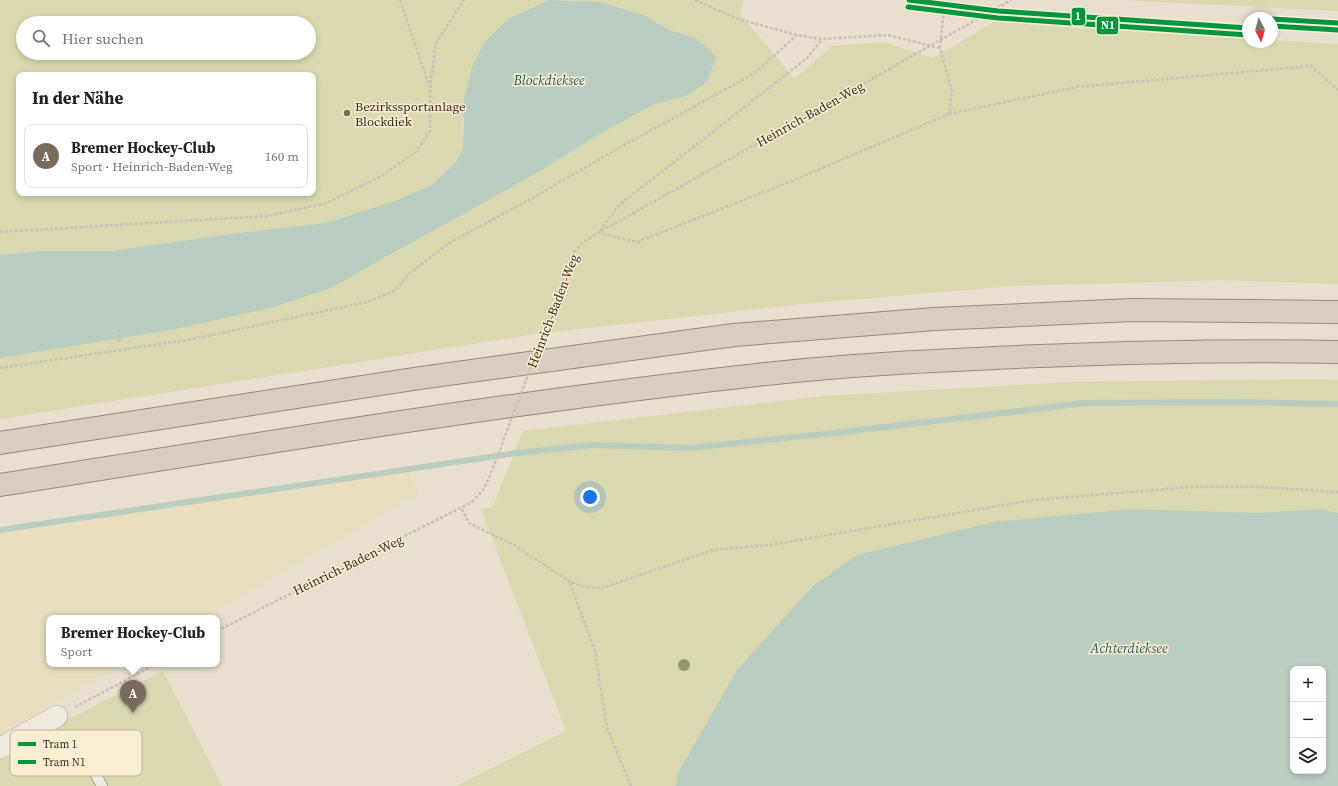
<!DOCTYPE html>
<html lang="de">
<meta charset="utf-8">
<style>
:root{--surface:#fff;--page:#f6f6f6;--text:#202124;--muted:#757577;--line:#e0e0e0;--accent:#796b5b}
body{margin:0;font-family:"Source Serif 4",serif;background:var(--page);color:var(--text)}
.controls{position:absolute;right:12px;bottom:12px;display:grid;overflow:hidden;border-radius:8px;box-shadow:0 2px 6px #0003}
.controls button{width:36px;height:36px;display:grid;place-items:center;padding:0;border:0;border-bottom:1px solid var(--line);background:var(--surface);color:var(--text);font:20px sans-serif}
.compass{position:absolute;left:1242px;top:12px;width:36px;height:36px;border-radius:50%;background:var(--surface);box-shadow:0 2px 6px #0003;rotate:174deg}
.you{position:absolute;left:590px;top:497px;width:14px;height:14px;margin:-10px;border:3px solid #fff;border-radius:50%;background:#1a73e8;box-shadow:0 0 0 6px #1a73e833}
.badge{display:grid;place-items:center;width:26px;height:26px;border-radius:50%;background:var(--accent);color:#fff;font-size:13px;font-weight:700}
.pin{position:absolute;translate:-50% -33px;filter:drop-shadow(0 1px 2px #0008)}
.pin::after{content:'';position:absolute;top:21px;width:14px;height:12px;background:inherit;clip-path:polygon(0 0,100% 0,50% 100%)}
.popup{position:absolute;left:46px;top:615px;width:174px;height:52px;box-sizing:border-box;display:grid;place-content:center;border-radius:8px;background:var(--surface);filter:drop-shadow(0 1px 3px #0005);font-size:13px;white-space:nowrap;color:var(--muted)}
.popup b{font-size:15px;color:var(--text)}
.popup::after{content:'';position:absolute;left:50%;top:100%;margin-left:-8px;border:8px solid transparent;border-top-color:var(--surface)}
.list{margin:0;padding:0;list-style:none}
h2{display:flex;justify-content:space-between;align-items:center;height:52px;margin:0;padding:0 16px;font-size:17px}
h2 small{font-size:13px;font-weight:400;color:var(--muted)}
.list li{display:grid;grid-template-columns:26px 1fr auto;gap:12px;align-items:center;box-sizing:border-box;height:64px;margin:0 8px 8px;padding:0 8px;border:1px solid var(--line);border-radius:8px}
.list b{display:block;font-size:15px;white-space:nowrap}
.list p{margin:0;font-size:13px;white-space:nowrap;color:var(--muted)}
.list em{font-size:13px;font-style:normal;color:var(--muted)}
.icon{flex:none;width:22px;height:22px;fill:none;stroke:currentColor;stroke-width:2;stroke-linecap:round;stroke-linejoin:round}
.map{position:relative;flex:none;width:1338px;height:786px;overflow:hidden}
.search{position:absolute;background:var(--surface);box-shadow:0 2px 6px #0003;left:16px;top:16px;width:300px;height:44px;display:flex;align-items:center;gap:10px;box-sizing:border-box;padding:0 14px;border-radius:22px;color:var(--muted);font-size:15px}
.panel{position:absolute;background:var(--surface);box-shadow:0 2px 6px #0003;left:16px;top:72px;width:300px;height:124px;border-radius:8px}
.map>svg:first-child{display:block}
.farmland{fill:#e9debe}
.green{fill:#d9d8af;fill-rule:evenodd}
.water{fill:#bacdc1;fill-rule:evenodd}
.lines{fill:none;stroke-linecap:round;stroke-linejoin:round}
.stream{stroke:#bacdc1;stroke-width:6}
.service-casing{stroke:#ada497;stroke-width:12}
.minor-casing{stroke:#ada497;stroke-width:22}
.motorway-casing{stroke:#92897e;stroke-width:24}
.path{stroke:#c8c0b6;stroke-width:2.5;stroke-dasharray:3 2;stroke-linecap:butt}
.service{stroke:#efeae0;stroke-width:10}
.minor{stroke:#efeae0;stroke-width:21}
.motorway{stroke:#dacfbe;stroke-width:22}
.path-bridge{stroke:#c8c0b6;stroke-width:2.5;stroke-dasharray:3 2;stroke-linecap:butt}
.tram-1-casing{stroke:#f9edd4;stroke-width:8}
.tram-2-casing{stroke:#f9edd4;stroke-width:8}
.tram-1{stroke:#009640;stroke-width:5}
.tram-2{stroke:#009640;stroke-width:5}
.tree{fill:#94976f}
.poi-dot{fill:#796b5b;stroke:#f9edd4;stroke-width:1.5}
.labels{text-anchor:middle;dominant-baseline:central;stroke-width:3;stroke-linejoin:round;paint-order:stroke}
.poi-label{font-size:13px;fill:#3d2c1d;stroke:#f9edd4;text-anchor:start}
.street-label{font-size:13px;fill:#3d2c1d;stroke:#f9edd4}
.water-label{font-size:14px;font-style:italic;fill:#2b5f5a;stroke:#f9edd4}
.key{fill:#f9edd4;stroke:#c1b39d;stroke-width:1}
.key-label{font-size:11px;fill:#3d2c1d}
.line-badge{stroke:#f9edd4;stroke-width:1.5}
.badge-label{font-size:11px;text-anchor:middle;font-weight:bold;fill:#fff}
</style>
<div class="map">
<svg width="1338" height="786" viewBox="0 0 1338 786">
<rect width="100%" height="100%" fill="#e8dfce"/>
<!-- farmland -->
<path class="farmland" d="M 406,468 L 419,493 L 203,618 L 49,618 L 49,664 L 122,664 L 0,734 L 0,533 Z"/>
<!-- green -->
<path class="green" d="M 0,0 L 550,0 L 509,18 L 462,121 L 463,148 L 456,162 L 433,184 L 398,200 L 325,223 L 238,233 L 110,251 L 41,251 L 0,255 ZM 23,23 L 309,23 L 309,53 L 23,53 ZM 19,75 L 313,75 L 313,193 L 19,193 Z
M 561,0 L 744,0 L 740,14 L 795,79 L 832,46 L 884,42 L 933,58 L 999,19 L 1063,27 L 1248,39 L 1248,42 L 1272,42 L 1272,40 L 1338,44 L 1338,284 L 1224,280 L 1012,286 L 802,304 L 535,334 L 0,419 L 0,358 L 171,330 L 383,260 L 480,203 L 545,168 L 601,133 L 655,104 L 686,96 L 696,38 L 669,30 L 644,15 L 600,2 Z
M 1127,0 L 1338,0 L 1338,11 L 1142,1 Z
M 1321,379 L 1338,380 L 1338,786 L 456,786 L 566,731 L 481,509 L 493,507 L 523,431 L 824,396 L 1072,382 ZM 1293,669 L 1323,669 L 1323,771 L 1293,771 Z
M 163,671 L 222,786 L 0,786 L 0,754 Z"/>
<!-- water -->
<path class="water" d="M 550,0 L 600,2 L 644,15 L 669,30 L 696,38 L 716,56 L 707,82 L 686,96 L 655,104 L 601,133 L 545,168 L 331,288 L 274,307 L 171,330 L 0,358 L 0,255 L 41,251 L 110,251 L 238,233 L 325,223 L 398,200 L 433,184 L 456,162 L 463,148 L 464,98 L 472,67 L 484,43 L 509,18 Z
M 1131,509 L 1258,513 L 1319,509 L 1338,513 L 1338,786 L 676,786 L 678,773 L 737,670 L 813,586 L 857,555 L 994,522 ZM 1293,669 L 1323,669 L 1323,771 L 1293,771 Z"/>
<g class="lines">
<!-- stream -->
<path class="stream" d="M 0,530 L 517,453 L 593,445 L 690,448 L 835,433 L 1086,403 L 1238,402 L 1338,404"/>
<defs>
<path id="service" d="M 18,740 L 64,752 L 94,771 L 102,786"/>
<path id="minor" d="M 0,748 L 57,716"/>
<path id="motorway" d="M 0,443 L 420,378 L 734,335 L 934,319 L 1132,310 L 1338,312
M 0,485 C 252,445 503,403 757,375 C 851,364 946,360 1040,356 C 1139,352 1239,350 1338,352"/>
</defs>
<!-- service casing -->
<use href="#service" class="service-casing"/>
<!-- minor casing -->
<use href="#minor" class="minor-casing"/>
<!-- motorway casing -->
<use href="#motorway" class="motorway-casing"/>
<!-- path -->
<path class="path" d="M 400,0 L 429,85
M 695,0 L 738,19 L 797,35 L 822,39 L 887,35 L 940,48
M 949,114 L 1077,87 L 1311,66 L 1338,90
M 600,231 L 618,206 L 807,58 L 822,39
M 0,232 L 268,216 L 326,203 L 380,177 L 416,152 L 430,131 L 430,88 L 436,43 L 464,0
M 598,233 L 637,242 L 794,180 L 949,114 L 952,92 L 940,48 L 945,0
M 574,252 L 581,244 L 598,233 L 875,77
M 118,329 L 120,343
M 0,368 L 193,339 L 367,302 L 394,291 L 410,273 L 449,243 L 531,199 L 617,149 L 755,73 L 797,35
M 462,509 L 469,523 L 514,545 L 570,582 L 587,587 L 602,588 L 713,550 L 770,545 L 1033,500 L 1191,487 L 1259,487 L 1338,492
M 570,583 L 595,651 L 607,728 L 631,786
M 217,631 L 472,502
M 75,707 L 156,664"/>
<!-- service -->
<use href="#service" class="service"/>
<!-- minor -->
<use href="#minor" class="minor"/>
<!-- motorway -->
<use href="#motorway" class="motorway"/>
<!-- path-bridge -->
<path class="path-bridge" d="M 875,77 L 1011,0
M 472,502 L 483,490 L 490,476 L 574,252"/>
<defs>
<path id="tram-1" d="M 909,0 L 998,11 L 1248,28
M 1272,19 L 1338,23"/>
<path id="tram-2" d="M 908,7 L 998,18 L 1248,35
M 1272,26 L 1338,30"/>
</defs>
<!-- tram-1 casing -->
<use href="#tram-1" class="tram-1-casing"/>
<!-- tram-2 casing -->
<use href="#tram-2" class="tram-2-casing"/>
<!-- tram-1 -->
<use href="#tram-1" class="tram-1"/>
<!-- tram-2 -->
<use href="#tram-2" class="tram-2"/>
</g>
<!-- trees -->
<circle class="tree" cx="684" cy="665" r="6"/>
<!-- markers -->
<circle class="poi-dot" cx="347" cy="113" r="4"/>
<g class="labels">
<!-- poi labels -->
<g class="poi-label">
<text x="355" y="106">Bezirkssportanlage<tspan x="355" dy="15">Blockdiek</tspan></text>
</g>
<!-- street labels -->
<g class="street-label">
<text transform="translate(810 114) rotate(-29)">Heinrich-Baden-Weg</text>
<text transform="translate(553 311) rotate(-69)">Heinrich-Baden-Weg</text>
<text transform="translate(348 565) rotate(-26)">Heinrich-Baden-Weg</text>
</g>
<!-- water labels -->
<g class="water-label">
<text x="549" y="80">Blockdieksee</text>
<text x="1129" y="648">Achterdieksee</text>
</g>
</g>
<!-- legend -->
<rect x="10" y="730" width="132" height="46" rx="6" class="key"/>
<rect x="18" y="742" width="18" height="4" fill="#009640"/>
<rect x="18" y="760" width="18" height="4" fill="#009640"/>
<g class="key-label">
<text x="43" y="748">Tram 1</text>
<text x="43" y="766">Tram N1</text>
</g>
<g class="line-badge">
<rect x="1071" y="7" width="15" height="19" rx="4" fill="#009640"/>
<rect x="1096" y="16" width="23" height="19" rx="4" fill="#009640"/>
</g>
<g class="badge-label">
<text x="1078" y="20">1</text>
<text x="1108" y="29">N1</text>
</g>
</svg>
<div class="controls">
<button>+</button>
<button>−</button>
<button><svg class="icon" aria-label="layers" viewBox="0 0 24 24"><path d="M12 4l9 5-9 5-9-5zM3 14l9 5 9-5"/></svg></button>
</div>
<svg class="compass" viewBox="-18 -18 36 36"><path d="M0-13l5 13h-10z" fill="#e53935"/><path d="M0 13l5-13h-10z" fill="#757577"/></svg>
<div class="you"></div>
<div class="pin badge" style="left:133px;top:713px">A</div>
<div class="popup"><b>Bremer Hockey-Club</b>Sport</div>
<div class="search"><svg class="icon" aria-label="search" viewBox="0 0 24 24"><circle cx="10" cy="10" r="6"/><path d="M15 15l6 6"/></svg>Hier suchen</div>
<section class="panel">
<h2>In der Nähe<small></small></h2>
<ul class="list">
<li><span class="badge">A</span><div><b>Bremer Hockey-Club</b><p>Sport · Heinrich-Baden-Weg</p></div><em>160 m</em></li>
</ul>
</section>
</div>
